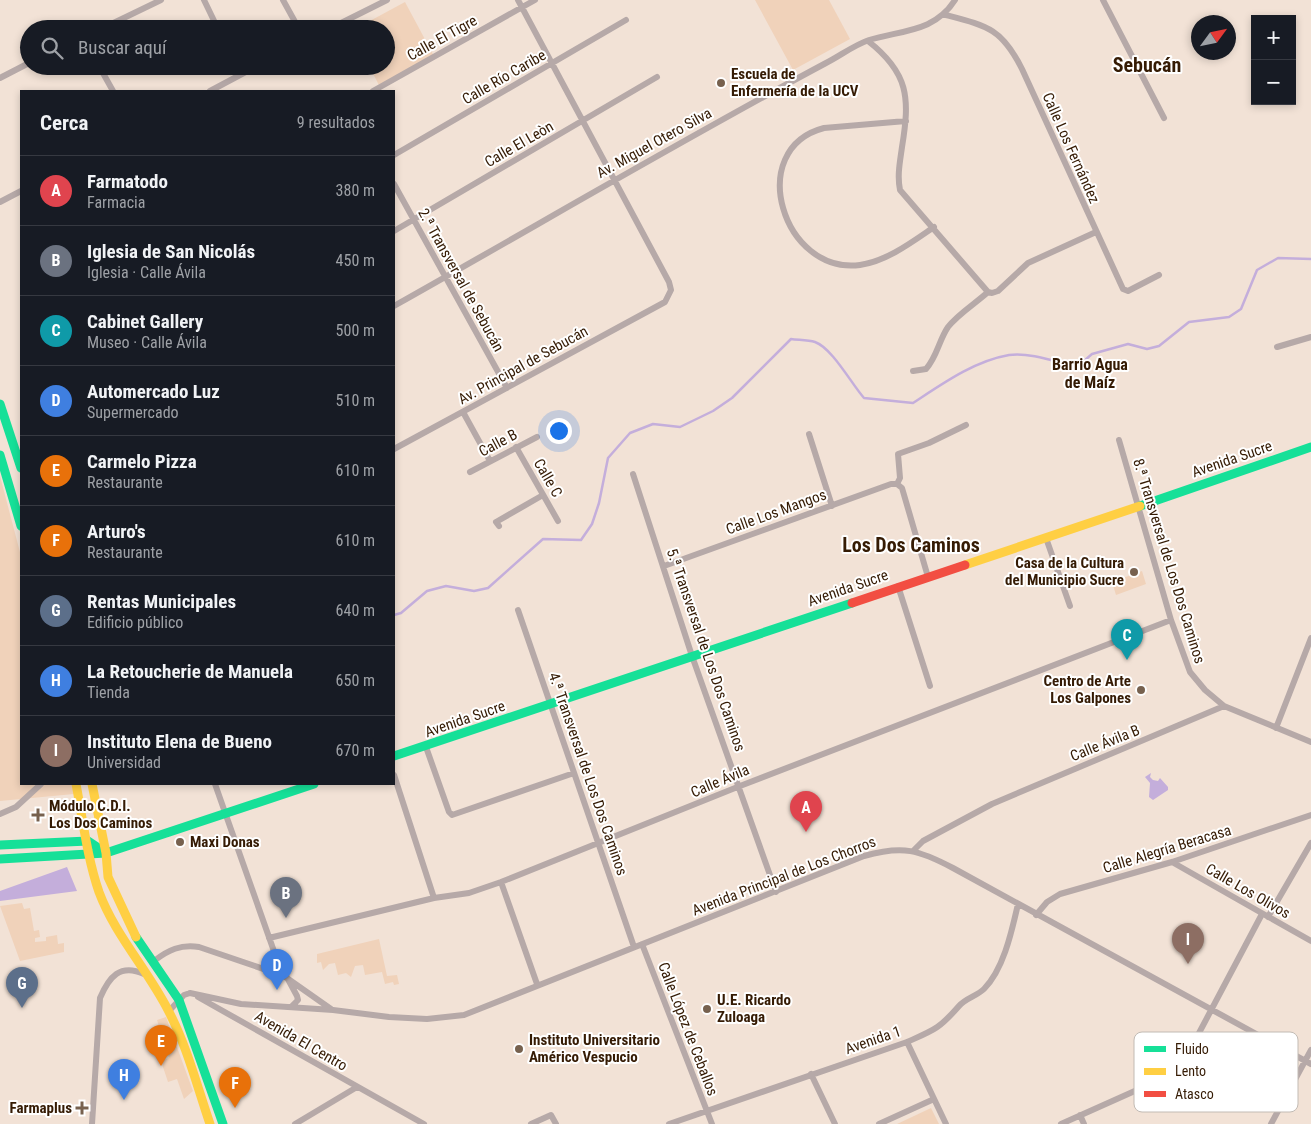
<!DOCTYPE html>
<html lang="es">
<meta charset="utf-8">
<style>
:root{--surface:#171b24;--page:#20242c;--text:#f1f3f6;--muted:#9ea1a6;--line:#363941;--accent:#0b8043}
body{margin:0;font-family:"Roboto Condensed",sans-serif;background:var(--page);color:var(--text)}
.controls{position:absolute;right:15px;top:15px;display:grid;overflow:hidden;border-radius:0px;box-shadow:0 2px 8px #0003}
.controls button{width:45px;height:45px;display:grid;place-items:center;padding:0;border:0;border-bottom:1px solid var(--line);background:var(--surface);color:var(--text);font:25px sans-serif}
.compass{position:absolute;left:1191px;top:15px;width:45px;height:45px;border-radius:50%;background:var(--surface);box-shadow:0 2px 8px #0003;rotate:57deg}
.you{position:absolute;left:558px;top:430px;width:18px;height:18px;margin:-12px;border:4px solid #fff;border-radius:50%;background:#1a73e8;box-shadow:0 0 0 8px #1a73e833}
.badge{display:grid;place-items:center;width:32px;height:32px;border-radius:50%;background:var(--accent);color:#fff;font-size:16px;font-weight:700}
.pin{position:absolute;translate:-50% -41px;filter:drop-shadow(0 1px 2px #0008)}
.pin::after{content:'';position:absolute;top:26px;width:18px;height:15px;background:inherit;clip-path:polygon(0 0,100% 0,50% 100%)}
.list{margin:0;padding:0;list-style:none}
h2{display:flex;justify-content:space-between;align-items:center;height:65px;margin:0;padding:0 20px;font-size:21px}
h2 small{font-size:16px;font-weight:400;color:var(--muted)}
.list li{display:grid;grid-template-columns:32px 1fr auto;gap:15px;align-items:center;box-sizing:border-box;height:70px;padding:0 20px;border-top:1px solid var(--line)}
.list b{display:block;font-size:19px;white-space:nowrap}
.list p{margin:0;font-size:16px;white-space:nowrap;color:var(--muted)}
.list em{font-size:16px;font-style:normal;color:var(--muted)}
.icon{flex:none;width:28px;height:28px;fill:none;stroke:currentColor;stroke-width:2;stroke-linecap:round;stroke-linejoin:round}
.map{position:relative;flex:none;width:1311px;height:1124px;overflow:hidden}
.search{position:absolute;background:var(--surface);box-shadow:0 2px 8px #0003;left:20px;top:20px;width:375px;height:55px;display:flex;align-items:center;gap:12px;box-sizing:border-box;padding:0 18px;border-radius:28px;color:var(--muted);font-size:19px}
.panel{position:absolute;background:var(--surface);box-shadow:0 2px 8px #0003;left:20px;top:90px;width:375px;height:695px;border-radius:0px}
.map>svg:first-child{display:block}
.green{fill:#f0d2ba}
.water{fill:#c4aedb}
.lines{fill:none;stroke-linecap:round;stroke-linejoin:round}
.stream{stroke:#c4aedb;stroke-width:2.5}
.street{stroke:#b6a9a8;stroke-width:6}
.fast{stroke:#16e098;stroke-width:9}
.slow{stroke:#ffcf43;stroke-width:9}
.jam{stroke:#f24e42;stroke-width:9}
.poi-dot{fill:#77614e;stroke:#fff;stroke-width:2}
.labels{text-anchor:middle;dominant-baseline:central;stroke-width:4;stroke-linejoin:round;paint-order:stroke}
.street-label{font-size:15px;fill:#351b04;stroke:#fff}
.poi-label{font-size:15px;font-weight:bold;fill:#351b04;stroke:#fff;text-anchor:start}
.neighbourhood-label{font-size:16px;font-weight:bold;fill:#351b04;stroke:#fff}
.district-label{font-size:20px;font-weight:bold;fill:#351b04;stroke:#fff}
.key{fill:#fff;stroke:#c2bbb4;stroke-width:1}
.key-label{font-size:14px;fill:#351b04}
</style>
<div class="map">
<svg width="1311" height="1124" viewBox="0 0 1311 1124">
<rect width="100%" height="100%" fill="#f2e2d6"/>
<!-- green -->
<path class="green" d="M 755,0 L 829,0 L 850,39 L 793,70 Z
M 405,2 L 435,58 L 380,87 L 369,66 L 386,66 L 386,29 L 355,29 Z
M 0,476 L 21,556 L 21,784 L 72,784 L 74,794 L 0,801 Z
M 1142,571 L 1146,584 L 1116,595 L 1112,582 Z
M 22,903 L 24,909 L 30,908 L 34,931 L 39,930 L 40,937 L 35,938 L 35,942 L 46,941 L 46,937 L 57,935 L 58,944 L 64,943 L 64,952 L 20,961 L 0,906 Z
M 379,939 L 387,976 L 397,975 L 399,984 L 394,985 L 393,982 L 385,984 L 382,972 L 365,975 L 363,965 L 355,966 L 351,977 L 346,973 L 338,975 L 335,963 L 329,964 L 323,970 L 321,962 L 317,963 L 317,954 Z
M 166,1017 L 193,1091 L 184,1099 L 177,1079 L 168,1082 L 161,1061 L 169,1058 L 168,1054 L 160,1056 L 153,1035 L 161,1033 L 157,1020 Z
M 931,1108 L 939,1124 L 897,1124 Z"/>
<!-- water -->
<path class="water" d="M 1151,773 L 1150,777 L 1153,780 L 1158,781 L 1160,778 L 1168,787 L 1168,790 L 1153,800 L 1149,797 L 1150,783 L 1145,777 Z
M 67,867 L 77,891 L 0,901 L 0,891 Z"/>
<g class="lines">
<!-- stream -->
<path class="stream" d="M 394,615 L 401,613 L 427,591 L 446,586 L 474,591 L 488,588 L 543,539 L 581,540 L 592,524 L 599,503 L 608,458 L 630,433 L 653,424 L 680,427 L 713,411 L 732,398 L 791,339 C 798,340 808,340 815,342 C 832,348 851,383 864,398 L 913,403 C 942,384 974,361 1009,355 C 1030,352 1056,362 1077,367 L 1092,354 L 1128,344 L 1147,349 L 1159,346 L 1189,322 L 1229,317 L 1241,309 L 1257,270 L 1278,258 L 1311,259"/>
<!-- street -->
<path class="street" d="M 204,0 L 218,29
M 283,0 L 299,29
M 1103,0 L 1164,118
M 946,15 C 988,26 1002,29 1022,69 L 1123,289 L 1128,291 L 1159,275
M 101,29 L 161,0
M 329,29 L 387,0
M 868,41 C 909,73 910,98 902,147 C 900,162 897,175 900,190 L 988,292
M 99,66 L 113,91
M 237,66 L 241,74
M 0,78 L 29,63
M 210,91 L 257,66
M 373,91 L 535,0
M 906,121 L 824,128 C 744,149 783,275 860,265 C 887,261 912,242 934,227
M 394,155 L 626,20
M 394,184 L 507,388
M 0,202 L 21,191
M 394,231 L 657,77
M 988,292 L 992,293 L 998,291 L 1028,263 L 1096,232
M 394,306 C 538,225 680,141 826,63 C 840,56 854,45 869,40 C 902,30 935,32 955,0
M 1277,347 L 1311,337
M 913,371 L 926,369 C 937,357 939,340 948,327 C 958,314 976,303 988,292
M 463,412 L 490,461
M 809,434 L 832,506
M 1119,440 L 1171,620 L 1190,672 L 1205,690 L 1224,706 L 1311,742
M 516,447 L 558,521
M 394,449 L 665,302 L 671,290 L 669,282 L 518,0
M 470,472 L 537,437
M 633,474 L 692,656 L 776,892
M 897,484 L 900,478 L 898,454 L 929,443 L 966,425
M 897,484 L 902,488 L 928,577
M 499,526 L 496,522 L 543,495
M 1046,538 L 1070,606
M 664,566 L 891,484 L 897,484
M 898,586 L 930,686
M 518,610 L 634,947
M 1276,728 L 1311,638
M 426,747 L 449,812 L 452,815 L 574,773
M 394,775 L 434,898
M 215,784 L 276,957 L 297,996 L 298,1000 L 291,1007
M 0,814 L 16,807 L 41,784
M 914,850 L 923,841 L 992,804 L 1224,706
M 1172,862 L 1311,941
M 501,882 L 537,984
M 1036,915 L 1047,902 L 1060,894 L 1172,862 L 1311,815
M 1268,917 L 1311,843
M 269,938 L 434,898 L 469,893 L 501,882 L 740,786 L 1171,620
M 642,944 L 712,1124
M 154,961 C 168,950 181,944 199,947 L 284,976 L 331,1009
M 190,993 L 241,1004 L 333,1010 L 389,1017 L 427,1019 L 464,1015 L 864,856 C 903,845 919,850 953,868 L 1311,1064
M 198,997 L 424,1124
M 169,1011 L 184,995 L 190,993
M 907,1042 L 946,1124
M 811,1074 L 835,1124
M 1080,1115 L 1084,1124
M 92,1124 L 100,998 C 109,977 120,963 144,974
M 295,1124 L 357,1087
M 531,1124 L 551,1115 L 556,1124
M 669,1124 L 907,1042 C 934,1030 939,1029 959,1006 C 966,998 977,996 984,989 C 1004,969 1012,930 1018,904
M 879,1124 L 934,1099
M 1061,1124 L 1175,1073 L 1181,1067 L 1262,914
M 1271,1124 L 1311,1050"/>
<!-- fast -->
<path class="fast" d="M 0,404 L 21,468
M 0,455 L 21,526
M 1140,506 L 1311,447
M 394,756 L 852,603
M 0,845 L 88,841 L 106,853
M 0,859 L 106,853 L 314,784
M 136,937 L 179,1000 L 223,1124"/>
<!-- slow -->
<path class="slow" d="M 965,565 L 1140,506
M 76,784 C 83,820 87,857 99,892 C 115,935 147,969 168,1010 C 187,1046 197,1086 210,1124
M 92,784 L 106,853 L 108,877 L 136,937"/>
<!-- jam -->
<path class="jam" d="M 852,603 L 965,565"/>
</g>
<!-- markers -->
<g class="poi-dot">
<circle cx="721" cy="83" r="5"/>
<circle cx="1134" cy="572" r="5"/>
<circle cx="1141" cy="690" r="5"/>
<path d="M35.5 807.5h5v5h5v5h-5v5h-5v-5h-5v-5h5z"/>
<circle cx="180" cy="842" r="5"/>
<circle cx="707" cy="1009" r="5"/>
<circle cx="519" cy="1049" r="5"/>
<path d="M79.5 1100.5h5v5h5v5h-5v5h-5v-5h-5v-5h5z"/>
</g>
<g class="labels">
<!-- street labels -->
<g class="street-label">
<text transform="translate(442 38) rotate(-29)">Calle El Tigre</text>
<text transform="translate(504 77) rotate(-30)">Calle Río Caribe</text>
<text transform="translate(654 143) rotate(-29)">Av. Miguel Otero Silva</text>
<text transform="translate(519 144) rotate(-30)">Calle El Leòn</text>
<text transform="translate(1071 148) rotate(66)">Calle Los Fernández</text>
<text transform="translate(461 280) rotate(61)">2.ª Transversal de Sebucán</text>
<text transform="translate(523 365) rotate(-29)">Av. Principal de Sebucán</text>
<text transform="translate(498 443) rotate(-28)">Calle B</text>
<text transform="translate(1232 459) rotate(-19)">Avenida Sucre</text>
<text transform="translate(548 478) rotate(60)">Calle C</text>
<text transform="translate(776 512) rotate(-20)">Calle Los Mangos</text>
<text transform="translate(1169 561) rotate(73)">8.ª Transversal de Los Dos Caminos</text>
<text transform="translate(848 588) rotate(-19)">Avenida Sucre</text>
<text transform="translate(706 650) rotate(71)">5.ª Transversal de Los Dos Caminos</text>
<text transform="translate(465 719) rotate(-19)">Avenida Sucre</text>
<text transform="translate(1105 743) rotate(-22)">Calle Ávila B</text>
<text transform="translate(588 774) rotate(71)">4.ª Transversal de Los Dos Caminos</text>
<text transform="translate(720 781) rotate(-23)">Calle Ávila</text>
<text transform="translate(1167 849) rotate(-17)">Calle Alegría Beracasa</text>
<text transform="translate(784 876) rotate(-21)">Avenida Principal de Los Chorros</text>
<text transform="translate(1248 891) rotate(30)">Calle Los Olivos</text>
<text transform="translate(688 1029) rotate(69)">Calle López de Ceballos</text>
<text transform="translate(873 1040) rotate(-19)">Avenida 1</text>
<text transform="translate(301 1041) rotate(30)">Avenida El Centro</text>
</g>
<!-- poi labels -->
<g class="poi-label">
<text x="731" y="74">Escuela de<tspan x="731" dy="17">Enfermería de la UCV</tspan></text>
<text x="1124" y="563" text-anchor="end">Casa de la Cultura<tspan x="1124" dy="17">del Municipio Sucre</tspan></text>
<text x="1131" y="681" text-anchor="end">Centro de Arte<tspan x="1131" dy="17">Los Galpones</tspan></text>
<text x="49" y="806">Módulo C.D.I.<tspan x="49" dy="17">Los Dos Caminos</tspan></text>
<text x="190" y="842">Maxi Donas</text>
<text x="717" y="1000">U.E. Ricardo<tspan x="717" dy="17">Zuloaga</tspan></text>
<text x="529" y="1040">Instituto Universitario<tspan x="529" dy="17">Américo Vespucio</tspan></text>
<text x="72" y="1108" text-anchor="end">Farmaplus</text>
</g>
<!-- neighbourhood labels -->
<g class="neighbourhood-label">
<text x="1090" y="364">Barrio Agua<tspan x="1090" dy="18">de Maíz</tspan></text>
</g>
<!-- district labels -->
<g class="district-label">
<text x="1147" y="65">Sebucán</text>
<text x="911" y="545">Los Dos Caminos</text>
</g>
</g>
<!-- legend -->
<rect x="1134" y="1032" width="164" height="80" rx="8" class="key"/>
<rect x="1144" y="1046" width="22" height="6" fill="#16e098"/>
<rect x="1144" y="1068" width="22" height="7" fill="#ffcf43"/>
<rect x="1144" y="1091" width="22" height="6" fill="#f24e42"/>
<g class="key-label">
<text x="1175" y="1054">Fluido</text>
<text x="1175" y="1076">Lento</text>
<text x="1175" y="1099">Atasco</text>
</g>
</svg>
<div class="controls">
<button>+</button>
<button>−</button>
</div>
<svg class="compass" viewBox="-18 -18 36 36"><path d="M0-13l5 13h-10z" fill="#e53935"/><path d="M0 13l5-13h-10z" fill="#9ea1a6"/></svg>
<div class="you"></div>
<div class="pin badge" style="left:806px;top:832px;background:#e0444e">A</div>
<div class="pin badge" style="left:286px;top:918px;background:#6b7280">B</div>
<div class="pin badge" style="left:1127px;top:660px;background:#0f9aa8">C</div>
<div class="pin badge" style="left:277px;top:990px;background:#3f7fe0">D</div>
<div class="pin badge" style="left:161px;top:1066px;background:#e8710a">E</div>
<div class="pin badge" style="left:235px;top:1108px;background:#e8710a">F</div>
<div class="pin badge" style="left:22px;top:1008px;background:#5c6f8a">G</div>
<div class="pin badge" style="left:124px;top:1100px;background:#3f7fe0">H</div>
<div class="pin badge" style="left:1188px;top:964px;background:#8d6e63">I</div>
<div class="search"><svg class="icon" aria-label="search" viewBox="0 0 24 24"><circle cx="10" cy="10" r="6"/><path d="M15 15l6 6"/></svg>Buscar aquí</div>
<section class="panel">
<h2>Cerca<small>9 resultados</small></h2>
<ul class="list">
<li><span class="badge" style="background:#e0444e">A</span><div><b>Farmatodo</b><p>Farmacia</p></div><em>380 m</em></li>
<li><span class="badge" style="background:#6b7280">B</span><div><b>Iglesia de San Nicolás</b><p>Iglesia · Calle Ávila</p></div><em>450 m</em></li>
<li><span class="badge" style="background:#0f9aa8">C</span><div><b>Cabinet Gallery</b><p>Museo · Calle Ávila</p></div><em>500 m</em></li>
<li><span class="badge" style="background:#3f7fe0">D</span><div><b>Automercado Luz</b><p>Supermercado</p></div><em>510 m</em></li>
<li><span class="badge" style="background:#e8710a">E</span><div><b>Carmelo Pizza</b><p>Restaurante</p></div><em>610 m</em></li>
<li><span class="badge" style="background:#e8710a">F</span><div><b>Arturo's</b><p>Restaurante</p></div><em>610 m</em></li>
<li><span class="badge" style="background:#5c6f8a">G</span><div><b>Rentas Municipales</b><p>Edificio público</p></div><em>640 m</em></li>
<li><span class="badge" style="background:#3f7fe0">H</span><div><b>La Retoucherie de Manuela</b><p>Tienda</p></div><em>650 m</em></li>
<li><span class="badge" style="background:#8d6e63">I</span><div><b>Instituto Elena de Bueno</b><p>Universidad</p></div><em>670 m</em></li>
</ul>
</section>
</div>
